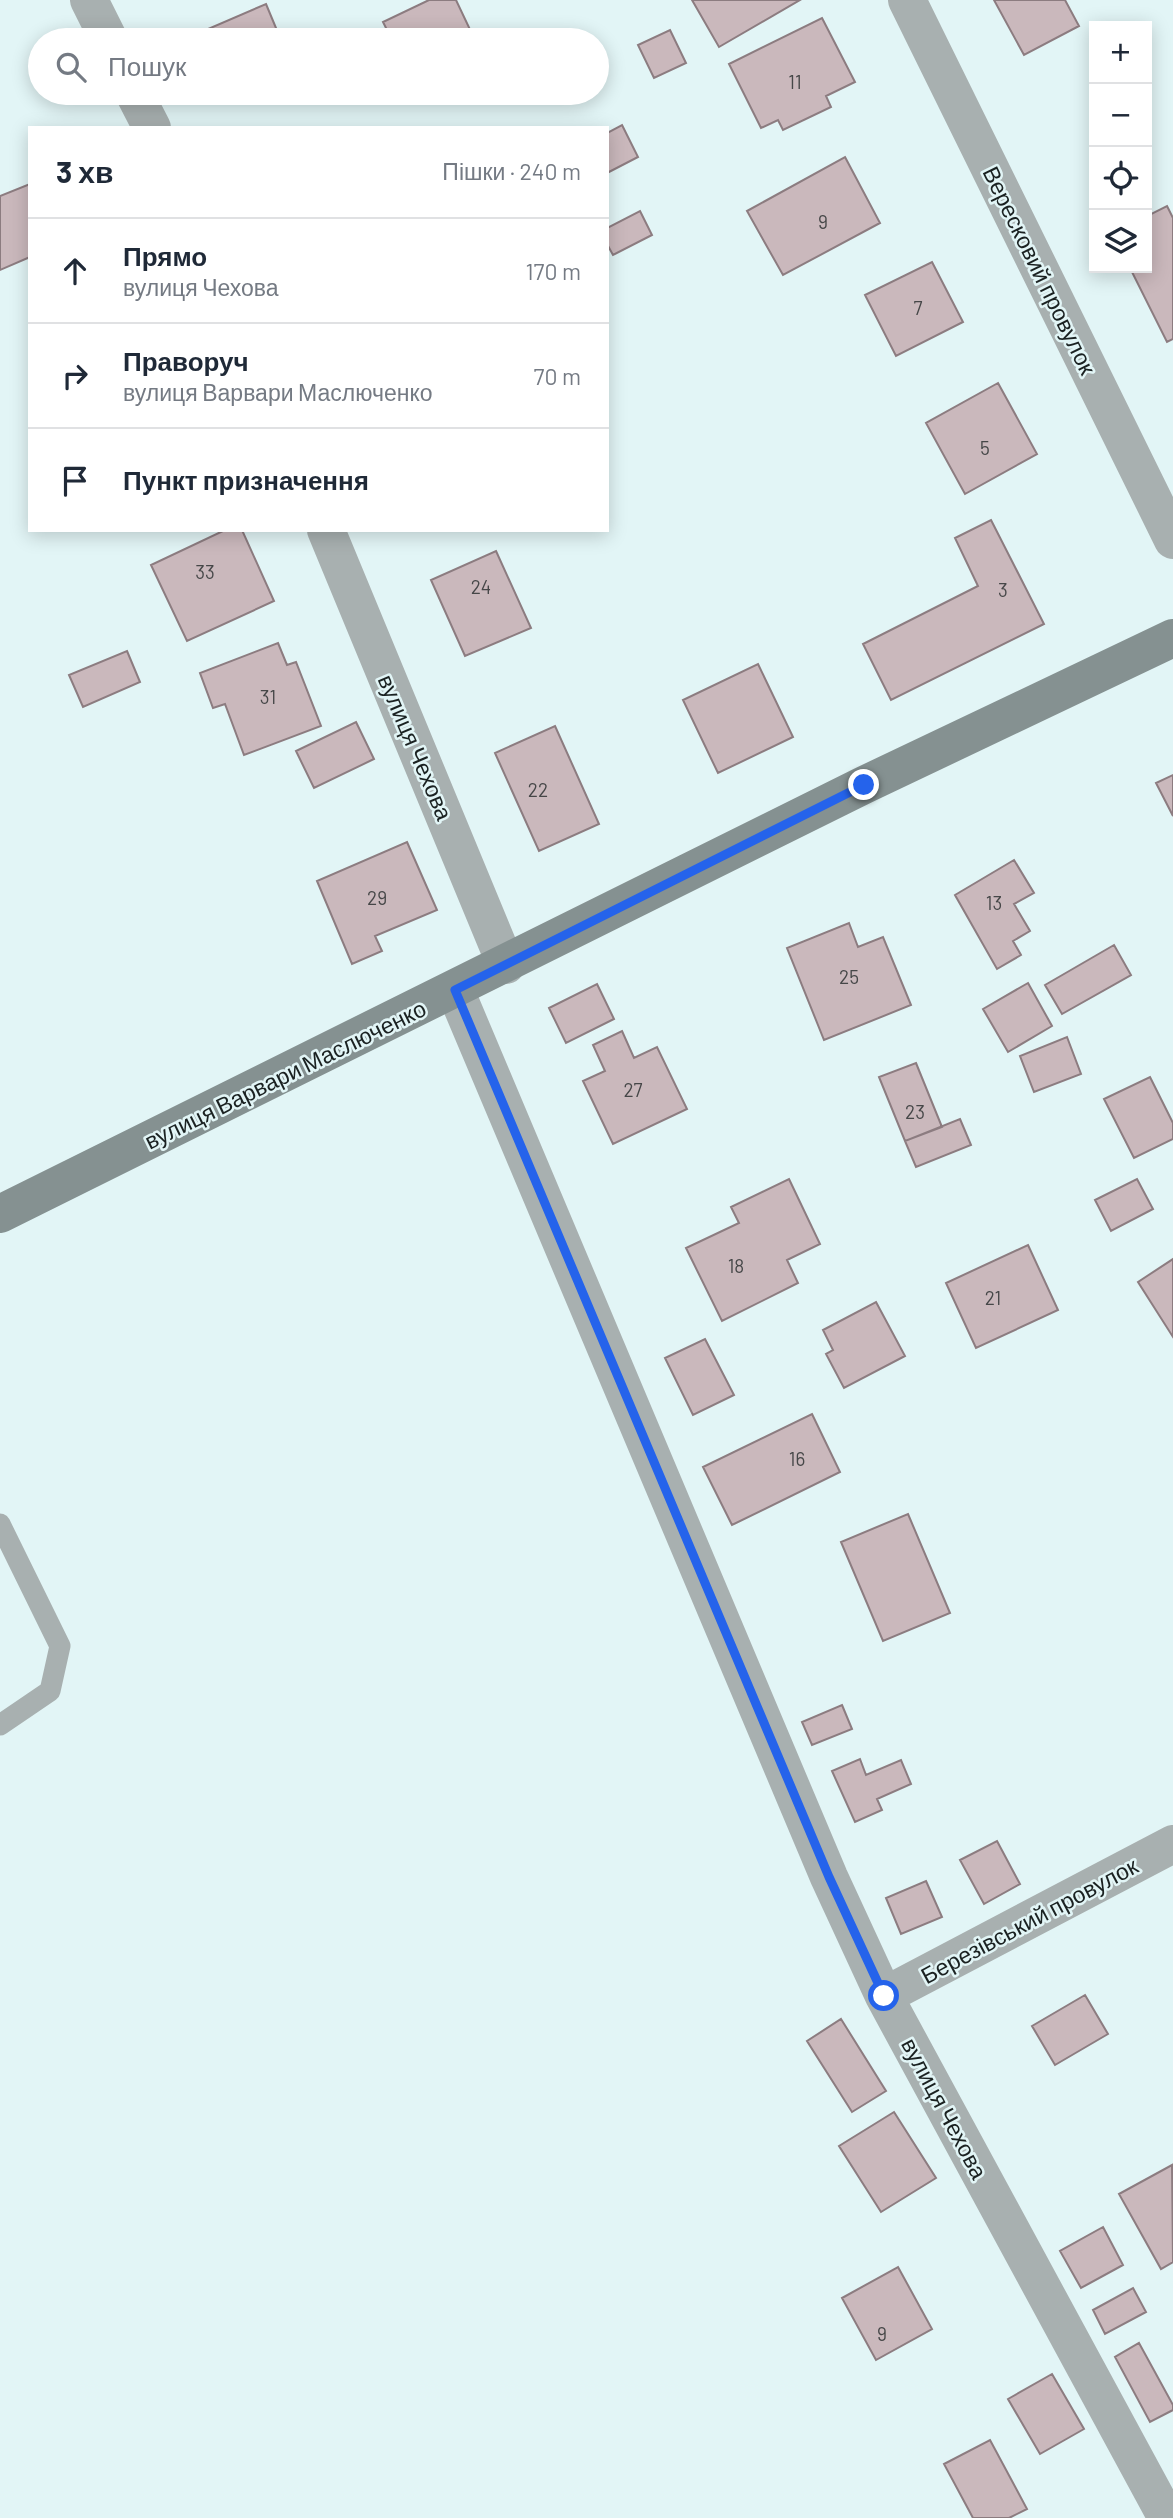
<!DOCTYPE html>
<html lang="uk">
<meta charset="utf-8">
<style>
:root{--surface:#fff;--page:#f6f6f7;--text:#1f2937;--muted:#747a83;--line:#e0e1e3}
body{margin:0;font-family:Barlow,sans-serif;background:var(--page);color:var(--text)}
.controls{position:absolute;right:21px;top:21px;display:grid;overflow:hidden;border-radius:0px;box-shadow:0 4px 18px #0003}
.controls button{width:63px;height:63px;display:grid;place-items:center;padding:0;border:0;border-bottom:2px solid var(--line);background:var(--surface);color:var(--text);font:35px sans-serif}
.stop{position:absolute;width:21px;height:21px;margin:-16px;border:5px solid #2563eb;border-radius:50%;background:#fff}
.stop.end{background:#2563eb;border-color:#fff;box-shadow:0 2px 7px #0008}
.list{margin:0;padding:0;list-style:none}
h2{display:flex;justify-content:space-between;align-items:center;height:91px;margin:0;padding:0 28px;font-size:30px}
h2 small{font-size:23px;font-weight:400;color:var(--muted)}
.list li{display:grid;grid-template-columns:46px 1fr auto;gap:21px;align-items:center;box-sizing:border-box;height:105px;padding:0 28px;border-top:2px solid var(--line)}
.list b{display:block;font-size:26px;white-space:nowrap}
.list p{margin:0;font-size:23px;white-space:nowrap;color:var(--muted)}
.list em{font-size:23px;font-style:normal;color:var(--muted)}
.icon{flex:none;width:38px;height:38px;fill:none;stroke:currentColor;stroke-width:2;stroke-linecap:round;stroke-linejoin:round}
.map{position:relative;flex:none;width:1173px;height:2518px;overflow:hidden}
.search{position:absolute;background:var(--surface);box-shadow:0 4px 18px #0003;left:28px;top:28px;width:581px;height:77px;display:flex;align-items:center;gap:18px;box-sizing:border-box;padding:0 24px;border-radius:38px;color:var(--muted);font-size:26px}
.panel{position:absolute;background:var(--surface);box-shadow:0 4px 18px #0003;left:28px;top:126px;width:581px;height:406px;border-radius:0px}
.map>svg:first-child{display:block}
.building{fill:#cab8bc;stroke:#8c7c80;stroke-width:2}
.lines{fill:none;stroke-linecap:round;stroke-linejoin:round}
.lane{stroke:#a8b0b0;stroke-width:21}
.street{stroke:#a8b0b0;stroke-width:38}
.secondary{stroke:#859191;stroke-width:38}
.route{stroke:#2563eb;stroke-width:9}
.labels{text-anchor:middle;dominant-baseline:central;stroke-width:5;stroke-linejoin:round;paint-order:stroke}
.number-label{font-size:19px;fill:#464748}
.street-label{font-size:23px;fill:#1a2121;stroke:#e2f5f6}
</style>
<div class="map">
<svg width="1173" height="2518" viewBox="0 0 1173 2518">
<rect width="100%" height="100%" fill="#e2f5f6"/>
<!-- building -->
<path class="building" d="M 429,0 L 456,0 L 474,38 L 392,40 L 383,22 Z
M 692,0 L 800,0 L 719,47 Z
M 994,0 L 1065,0 L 1079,26 L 1024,55 Z
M 266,4 L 281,40 L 213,40 L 208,29 Z
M 822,18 L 855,82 L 826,96 L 831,107 L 783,130 L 778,120 L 761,128 L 729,64 Z
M 670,30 L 686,63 L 654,78 L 638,45 Z
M 622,125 L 638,157 L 607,173 L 607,133 Z
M 845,157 L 880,223 L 783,275 L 747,211 Z
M 30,184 L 30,257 L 0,270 L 0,196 Z
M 1167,206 L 1173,218 L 1173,339 L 1167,342 L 1130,268 L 1147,268 L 1147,216 Z
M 640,211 L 652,235 L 613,255 L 607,244 L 607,228 Z
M 932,262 L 963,322 L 896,356 L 865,295 Z
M 998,383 L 1037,454 L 965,494 L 926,423 Z
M 991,520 L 1044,624 L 891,700 L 863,644 L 978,586 L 955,538 Z
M 225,530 L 242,530 L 274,601 L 187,641 L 151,565 Z
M 496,551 L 531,628 L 465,656 L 431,580 Z
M 278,643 L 287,665 L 296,662 L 321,726 L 244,755 L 225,704 L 213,708 L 200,673 Z
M 127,651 L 140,682 L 83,707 L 69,675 Z
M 758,664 L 793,737 L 718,773 L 683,700 Z
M 356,722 L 374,759 L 314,788 L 296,751 Z
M 555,726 L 599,824 L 539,851 L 495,753 Z
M 1173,775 L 1173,816 L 1156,783 Z
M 407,842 L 437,910 L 375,936 L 382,951 L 352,964 L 317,881 Z
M 1014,860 L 1034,893 L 1014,904 L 1030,931 L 1013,941 L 1021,955 L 997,969 L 955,895 Z
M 849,923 L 858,947 L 883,937 L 911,1005 L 824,1040 L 787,948 Z
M 1114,945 L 1131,975 L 1062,1014 L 1045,985 Z
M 1028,983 L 1052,1026 L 1008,1052 L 983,1009 Z
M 597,984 L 614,1019 L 566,1043 L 549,1008 Z
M 622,1031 L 634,1058 L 657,1047 L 687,1109 L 613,1144 L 583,1081 L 605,1071 L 593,1045 Z
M 1067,1037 L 1081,1074 L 1034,1092 L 1020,1056 Z
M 916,1063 L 942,1127 L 905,1141 L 879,1077 Z
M 1150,1077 L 1173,1123 L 1173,1139 L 1134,1158 L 1104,1099 Z
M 960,1119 L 971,1145 L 916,1167 L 905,1141 Z
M 789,1179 L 820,1244 L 787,1260 L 798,1283 L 722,1321 L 686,1248 L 739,1223 L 731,1207 Z
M 1137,1179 L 1153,1209 L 1111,1231 L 1095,1200 Z
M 1028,1245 L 1058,1310 L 976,1348 L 946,1283 Z
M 1173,1259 L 1173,1337 L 1138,1282 Z
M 876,1302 L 905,1356 L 844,1388 L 826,1354 L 833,1350 L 823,1330 Z
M 705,1339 L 734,1395 L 693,1415 L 665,1358 Z
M 812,1414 L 840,1472 L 732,1525 L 703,1467 Z
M 908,1514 L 950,1613 L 883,1641 L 841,1542 Z
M 842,1705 L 852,1729 L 812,1745 L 802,1722 Z
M 860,1759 L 866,1775 L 901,1760 L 911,1784 L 877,1799 L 882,1810 L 855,1822 L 832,1771 Z
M 997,1841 L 1020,1884 L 984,1904 L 960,1860 Z
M 926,1881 L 942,1917 L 901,1934 L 886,1898 Z
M 1085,1995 L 1108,2034 L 1055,2065 L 1032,2026 Z
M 841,2019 L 886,2091 L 852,2112 L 807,2041 Z
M 894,2112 L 936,2178 L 881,2212 L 839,2146 Z
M 1172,2165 L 1173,2262 L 1161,2269 L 1119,2194 Z
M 1103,2227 L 1123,2265 L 1081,2288 L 1060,2251 Z
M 898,2267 L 932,2329 L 876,2360 L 842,2298 Z
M 1133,2288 L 1146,2312 L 1105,2334 L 1093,2310 Z
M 1139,2343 L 1173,2405 L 1173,2410 L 1150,2422 L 1115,2357 Z
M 1052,2374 L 1084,2429 L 1040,2454 L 1008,2399 Z
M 990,2440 L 1027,2509 L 1009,2518 L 973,2518 L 944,2464 Z"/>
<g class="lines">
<!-- lane -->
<path class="lane" d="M 0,1524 L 60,1646 L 50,1691 L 0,1725"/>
<!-- street -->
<path class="street" d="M 89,0 L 109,40
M 907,0 L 1173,540
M 134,93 L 152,128
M 326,530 L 506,965
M 455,990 L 829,1877 L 884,1996 L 1167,2518
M 884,1996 L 1173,1844"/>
<!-- secondary -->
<path class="secondary" d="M 0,1214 L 864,785 L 1173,638"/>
</g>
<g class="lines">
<!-- route -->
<path class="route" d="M 864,785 L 455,990 L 829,1877 L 884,1996"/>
</g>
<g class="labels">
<!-- number labels -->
<g class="number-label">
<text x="795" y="81">11</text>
<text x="823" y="221">9</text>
<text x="918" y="307">7</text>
<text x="985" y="447">5</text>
<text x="205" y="571">33</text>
<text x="481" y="586">24</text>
<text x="1003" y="589">3</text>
<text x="268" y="696">31</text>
<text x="538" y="789">22</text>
<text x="377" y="897">29</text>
<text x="994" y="902">13</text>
<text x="849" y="976">25</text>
<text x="633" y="1089">27</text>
<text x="915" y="1111">23</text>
<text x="736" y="1265">18</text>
<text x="993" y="1297">21</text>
<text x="797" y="1458">16</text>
<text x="882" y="2333">9</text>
</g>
<!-- street labels -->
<g class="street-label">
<text transform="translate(1040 270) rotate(64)">Вересковий провулок</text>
<text transform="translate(416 747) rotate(67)">вулиця Чехова</text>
<text transform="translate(285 1074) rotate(-26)">вулиця Варвари Маслюченко</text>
<text transform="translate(1029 1920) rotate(-28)">Березівський провулок</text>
<text transform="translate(945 2108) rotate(62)">вулиця Чехова</text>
</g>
</g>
</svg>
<div class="controls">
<button>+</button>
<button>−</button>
<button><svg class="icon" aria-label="locate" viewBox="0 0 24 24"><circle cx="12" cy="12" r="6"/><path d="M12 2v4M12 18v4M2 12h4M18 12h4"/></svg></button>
<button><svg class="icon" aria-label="layers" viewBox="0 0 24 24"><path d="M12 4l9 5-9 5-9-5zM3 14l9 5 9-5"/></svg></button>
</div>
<div class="stop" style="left:884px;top:1996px"></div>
<div class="stop end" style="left:864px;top:785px"></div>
<div class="search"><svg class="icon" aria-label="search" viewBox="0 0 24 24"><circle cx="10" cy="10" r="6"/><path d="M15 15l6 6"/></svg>Пошук</div>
<section class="panel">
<h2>3 хв<small>Пішки · 240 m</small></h2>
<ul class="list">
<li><svg class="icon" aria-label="ahead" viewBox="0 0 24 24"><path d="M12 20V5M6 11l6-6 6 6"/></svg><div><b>Прямо</b><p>вулиця Чехова</p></div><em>170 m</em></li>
<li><svg class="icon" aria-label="right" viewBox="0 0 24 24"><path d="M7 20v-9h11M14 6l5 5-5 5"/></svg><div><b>Праворуч</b><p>вулиця Варвари Маслюченко</p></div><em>70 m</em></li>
<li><svg class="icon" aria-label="arrive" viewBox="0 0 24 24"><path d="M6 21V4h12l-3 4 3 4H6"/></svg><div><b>Пункт призначення</b></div></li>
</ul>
</section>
</div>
